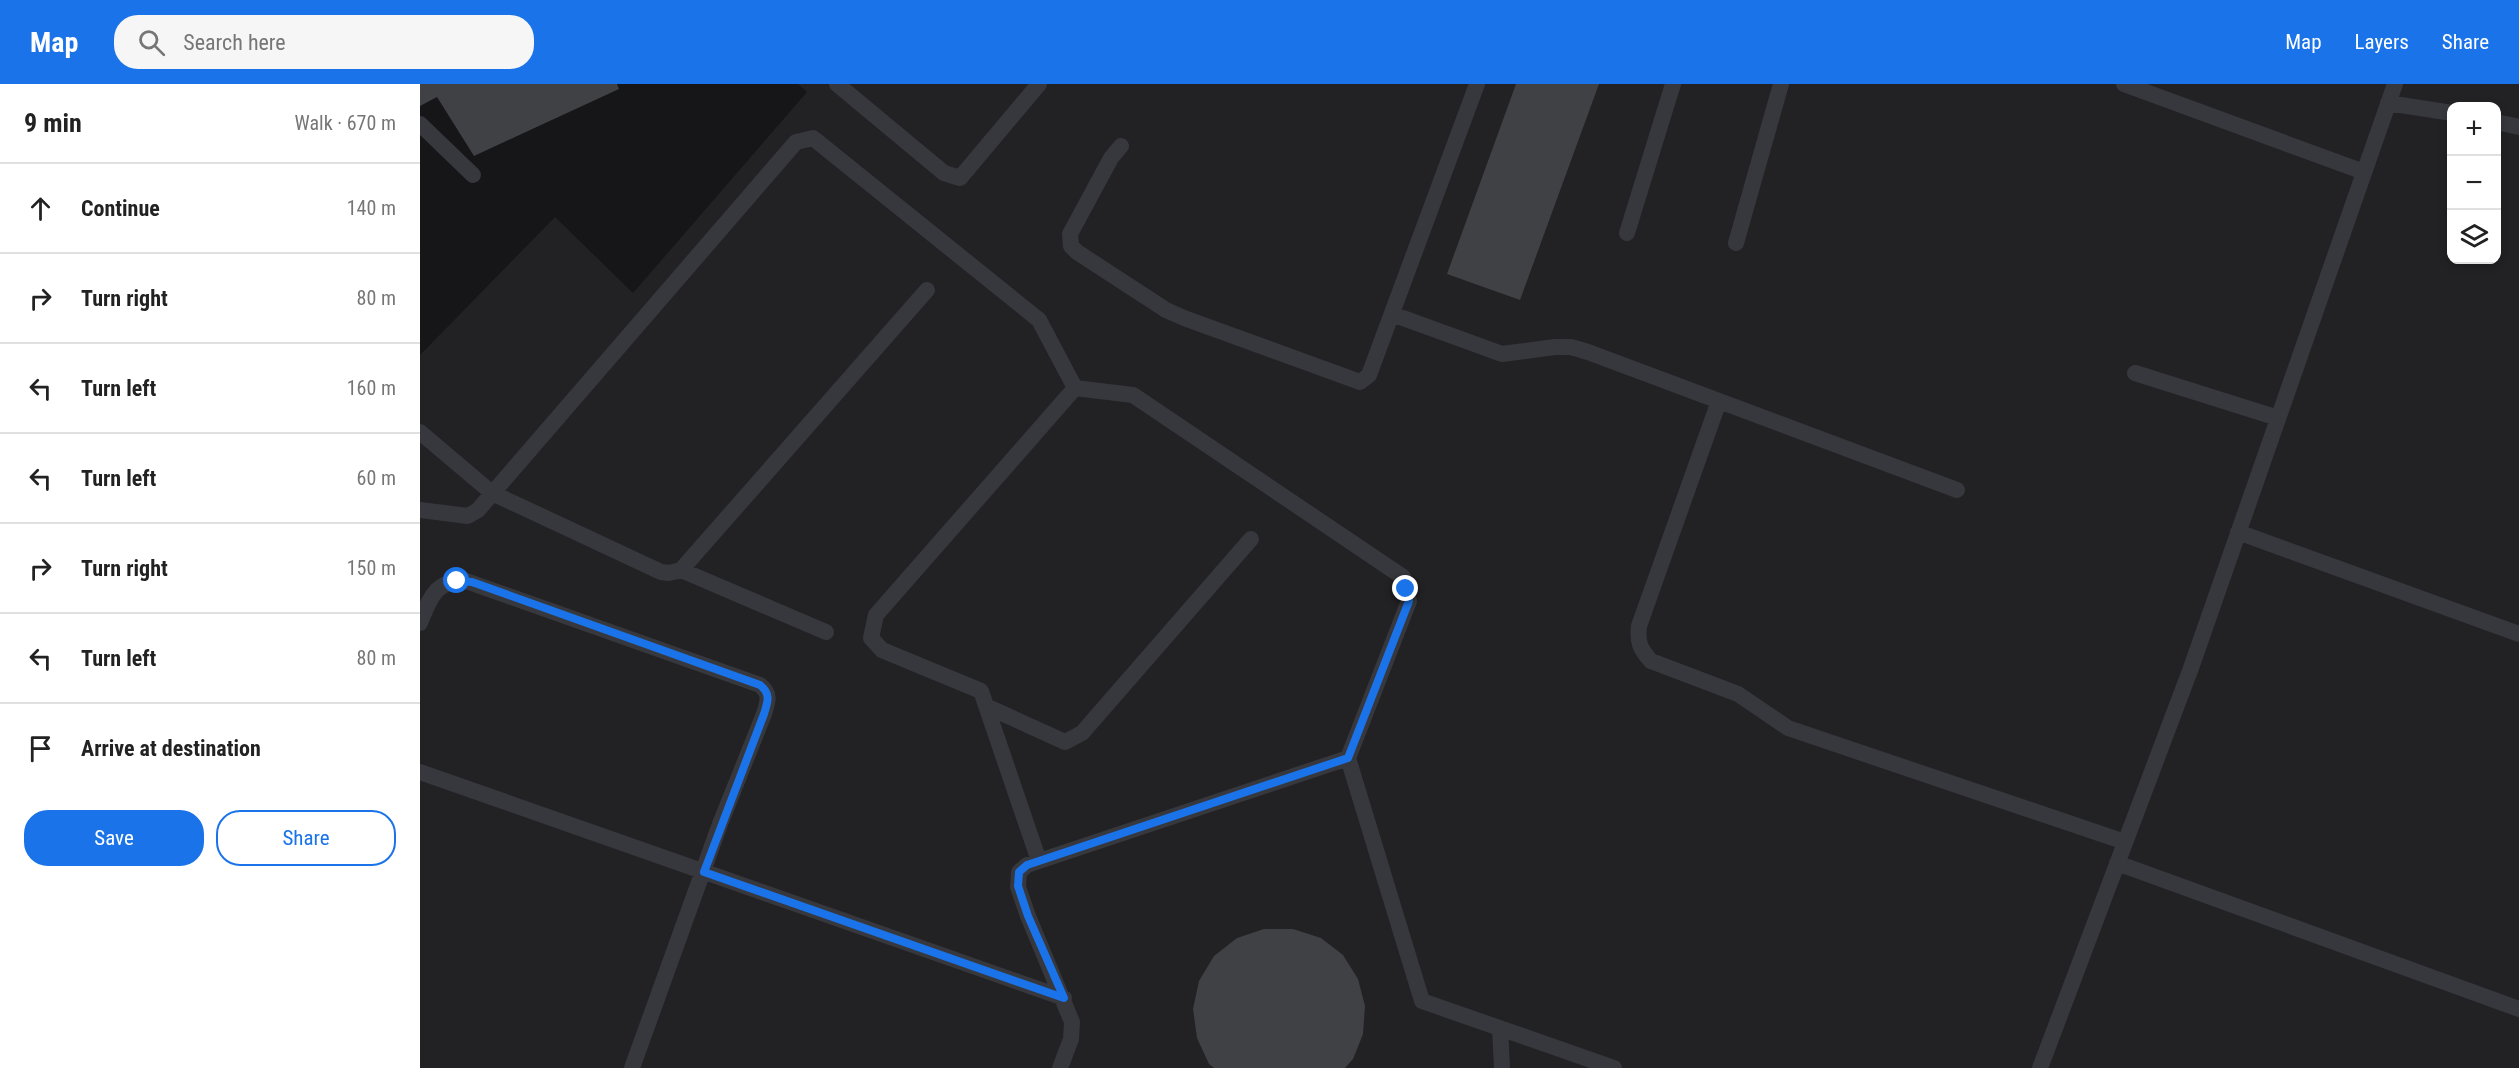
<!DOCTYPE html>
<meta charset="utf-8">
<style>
:root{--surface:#fff;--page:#f6f6f6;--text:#222;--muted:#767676;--line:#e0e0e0;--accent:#1a73e8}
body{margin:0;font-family:"Roboto Condensed",sans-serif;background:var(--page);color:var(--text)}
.controls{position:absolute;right:18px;top:18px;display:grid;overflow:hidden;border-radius:12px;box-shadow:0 3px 9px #0003}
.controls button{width:54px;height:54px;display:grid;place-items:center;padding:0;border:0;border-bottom:2px solid var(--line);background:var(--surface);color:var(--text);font:30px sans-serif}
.stop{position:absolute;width:18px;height:18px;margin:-14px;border:4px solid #1a73e8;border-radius:50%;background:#fff}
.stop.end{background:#1a73e8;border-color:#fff;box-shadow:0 2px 6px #0008}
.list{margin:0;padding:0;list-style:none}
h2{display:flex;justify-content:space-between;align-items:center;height:78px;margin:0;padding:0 24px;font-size:26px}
h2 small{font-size:20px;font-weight:400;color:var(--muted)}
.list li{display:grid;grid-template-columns:39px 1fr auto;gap:18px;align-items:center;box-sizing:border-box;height:90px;padding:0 24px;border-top:2px solid var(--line)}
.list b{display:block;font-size:22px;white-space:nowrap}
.list em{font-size:20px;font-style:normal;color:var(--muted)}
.actions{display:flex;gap:12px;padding:18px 24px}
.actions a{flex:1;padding:14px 0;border:2px solid var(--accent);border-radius:24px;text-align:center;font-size:21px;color:var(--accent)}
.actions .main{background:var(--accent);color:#fff}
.icon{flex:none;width:33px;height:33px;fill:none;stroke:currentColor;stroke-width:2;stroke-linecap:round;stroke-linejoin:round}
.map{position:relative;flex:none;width:2099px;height:984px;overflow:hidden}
header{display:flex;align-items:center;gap:36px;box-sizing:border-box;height:84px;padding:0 30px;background:var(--accent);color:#fff}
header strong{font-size:28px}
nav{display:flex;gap:33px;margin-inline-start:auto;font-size:21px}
.search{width:420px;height:54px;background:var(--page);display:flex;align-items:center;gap:15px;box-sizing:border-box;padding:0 21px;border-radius:24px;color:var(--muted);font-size:22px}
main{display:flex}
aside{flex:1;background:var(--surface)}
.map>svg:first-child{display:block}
.built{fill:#222225;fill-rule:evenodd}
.building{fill:#404145}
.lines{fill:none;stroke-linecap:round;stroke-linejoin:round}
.minor{stroke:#37383d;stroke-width:16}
.route{stroke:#1a73e8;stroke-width:8}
</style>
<header>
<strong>Map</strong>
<div class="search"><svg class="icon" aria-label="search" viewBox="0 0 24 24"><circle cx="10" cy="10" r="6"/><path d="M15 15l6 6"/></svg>Search here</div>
<nav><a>Map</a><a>Layers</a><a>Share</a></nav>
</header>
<main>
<aside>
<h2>9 min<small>Walk · 670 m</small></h2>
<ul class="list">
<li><svg class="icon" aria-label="ahead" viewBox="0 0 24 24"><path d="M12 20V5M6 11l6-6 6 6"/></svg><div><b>Continue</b></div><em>140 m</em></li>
<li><svg class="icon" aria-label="right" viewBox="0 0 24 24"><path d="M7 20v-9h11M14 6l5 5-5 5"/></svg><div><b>Turn right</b></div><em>80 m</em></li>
<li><svg class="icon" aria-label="left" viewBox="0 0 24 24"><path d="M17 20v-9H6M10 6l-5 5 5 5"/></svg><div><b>Turn left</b></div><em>160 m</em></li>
<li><svg class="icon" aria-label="left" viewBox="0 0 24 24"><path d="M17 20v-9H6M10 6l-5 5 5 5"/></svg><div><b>Turn left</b></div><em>60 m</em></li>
<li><svg class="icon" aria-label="right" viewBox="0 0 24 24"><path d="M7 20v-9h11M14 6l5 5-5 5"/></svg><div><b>Turn right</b></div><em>150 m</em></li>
<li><svg class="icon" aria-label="left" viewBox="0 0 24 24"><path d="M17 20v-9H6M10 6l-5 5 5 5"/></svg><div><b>Turn left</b></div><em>80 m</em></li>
<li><svg class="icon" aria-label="arrive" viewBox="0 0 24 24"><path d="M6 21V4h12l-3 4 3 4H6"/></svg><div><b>Arrive at destination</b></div></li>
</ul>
<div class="actions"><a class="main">Save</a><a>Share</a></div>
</aside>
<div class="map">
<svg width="2099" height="984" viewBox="0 0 2099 984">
<rect width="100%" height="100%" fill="#161618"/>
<!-- built -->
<path class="built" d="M 378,0 L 2099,0 L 2099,984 L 0,984 L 0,271 L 135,133 L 213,209 L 387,8 ZM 2032,22 L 2076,22 L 2076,176 L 2032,176 Z"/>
<!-- building -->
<path class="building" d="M 0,0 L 197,0 L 199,5 L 54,72 L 17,13 L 0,22 Z
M 1096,0 L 1179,0 L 1100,216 L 1027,190 Z
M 844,845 L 873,845 L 901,854 L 923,871 L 938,895 L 945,922 L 943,950 L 933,975 L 925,984 L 794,984 L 789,980 L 777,954 L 773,925 L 779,897 L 794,872 L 817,854 Z"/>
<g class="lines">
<!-- minor -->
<path class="minor" d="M 417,0 L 524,89 L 540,94 L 619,0
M 1704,0 L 1944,88
M 1968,19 L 2032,29
M 2076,38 L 2099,43
M 0,40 L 53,91
M 701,62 L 691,74 L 650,150 L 651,162 L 657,168 L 746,226 L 764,234 L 940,298 L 949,291 L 1057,0
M 1207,149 L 1253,0
M 1316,159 L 1361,0
M 972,230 L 1082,270 L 1135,263 L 1151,263 L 1168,268 L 1537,406
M 1715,289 L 1858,334
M 655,304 L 713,311 L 983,493 L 989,517 L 928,674 L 1002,917 L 1194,984
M 1299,317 L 1219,542 C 1217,558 1220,565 1231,577 L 1318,610 L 1368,644 L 1705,758
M 0,348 L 72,409 L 241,488 L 249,489 L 261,486 L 507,206
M 0,426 L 48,432 L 58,426 L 376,58 L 393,54 L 619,236 L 655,304
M 1818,448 L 2099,550
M 261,486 L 406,548
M 0,539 C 10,514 15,496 46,497 L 340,601 C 351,610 348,617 344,630 L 300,740 L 212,984
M 566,622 L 645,658 L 662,649 L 831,455
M 0,688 L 644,914
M 619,777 L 561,607 L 462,566 L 451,554 L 456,531 L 655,304
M 1697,779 L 2099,925
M 1080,944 L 1082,984
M 640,984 L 651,955 L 652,938 L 608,832 L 598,803 L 599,788 L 607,781 L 928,674
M 1620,984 L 1771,584 L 1975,0"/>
</g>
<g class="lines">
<!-- route -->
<path class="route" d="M 37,497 L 52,498 L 340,601 C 351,610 348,617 344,630 L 284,788 L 644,914 L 608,832 L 598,802 L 599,788 L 607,781 L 928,674 L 989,517 L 986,505"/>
</g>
</svg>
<div class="controls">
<button>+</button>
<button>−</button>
<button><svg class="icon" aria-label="layers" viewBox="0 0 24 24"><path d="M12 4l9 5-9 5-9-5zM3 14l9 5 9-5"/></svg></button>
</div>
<div class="stop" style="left:37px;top:497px"></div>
<div class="stop end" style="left:986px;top:505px"></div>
</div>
</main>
